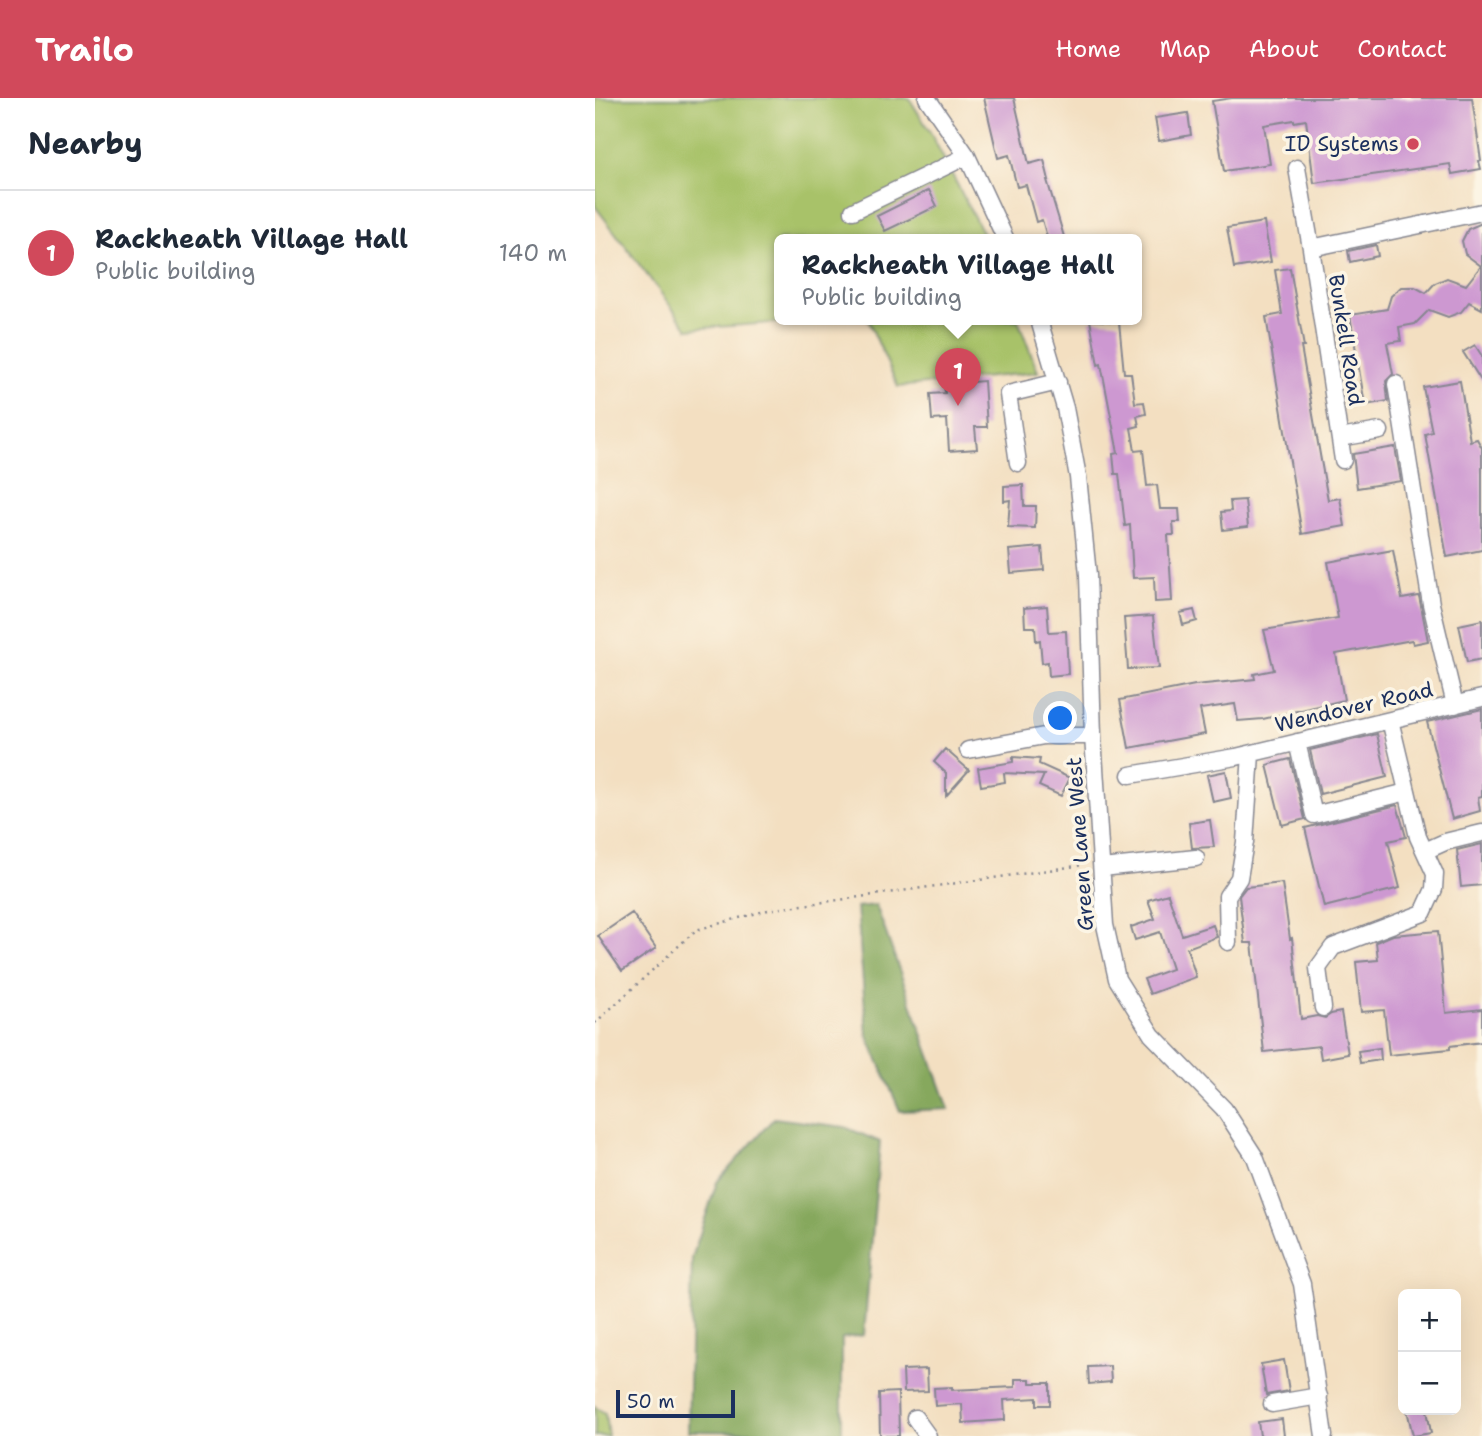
<!DOCTYPE html>
<meta charset="utf-8">
<style>
:root{--surface:#fff;--page:#f6f6f7;--text:#1f2937;--muted:#747a83;--line:#e0e1e3;--accent:#d1495b}
body{margin:0;font-family:"Shantell Sans",sans-serif;background:var(--page);color:var(--text)}
.controls{position:absolute;right:21px;bottom:21px;display:grid;overflow:hidden;border-radius:10px;box-shadow:0 7px 28px #0002}
.controls button{width:63px;height:63px;display:grid;place-items:center;padding:0;border:0;border-bottom:2px solid var(--line);background:var(--surface);color:var(--text);font:35px sans-serif}
.scale{position:absolute;left:21px;bottom:18px;width:119px;box-sizing:border-box;padding-left:7px;border:4px solid #1b2f5e;border-top:0;font-size:19px;line-height:24px;white-space:nowrap;color:#1b2f5e;-webkit-text-stroke:5px #fcf5e5;paint-order:stroke}
.you{position:absolute;left:466px;top:621px;width:24px;height:24px;margin:-18px;border:5px solid #fff;border-radius:50%;background:#1a73e8;box-shadow:0 0 0 10px #1a73e833}
.badge{display:grid;place-items:center;width:46px;height:46px;border-radius:50%;background:var(--accent);color:#fff;font-size:23px;font-weight:700}
.pin{position:absolute;translate:-50% -58px;filter:drop-shadow(0 2px 4px #0008)}
.pin::after{content:'';position:absolute;top:37px;width:24px;height:21px;background:inherit;clip-path:polygon(0 0,100% 0,50% 100%)}
.popup{position:absolute;left:179px;top:136px;width:368px;height:91px;box-sizing:border-box;display:grid;place-content:center;border-radius:10px;background:var(--surface);filter:drop-shadow(0 2px 5px #0005);font-size:23px;white-space:nowrap;color:var(--muted)}
.popup b{font-size:26px;color:var(--text)}
.popup::after{content:'';position:absolute;left:50%;top:100%;margin-left:-14px;border:14px solid transparent;border-top-color:var(--surface)}
.list{margin:0;padding:0;list-style:none}
h2{display:flex;justify-content:space-between;align-items:center;height:91px;margin:0;padding:0 28px;font-size:30px}
h2 small{font-size:23px;font-weight:400;color:var(--muted)}
.list li{display:grid;grid-template-columns:46px 1fr auto;gap:21px;align-items:center;box-sizing:border-box;height:126px;padding:0 28px;border-top:2px solid var(--line)}
.list b{display:block;font-size:26px;white-space:nowrap}
.list p{margin:0;font-size:23px;white-space:nowrap;color:var(--muted)}
.list em{font-size:23px;font-style:normal;color:var(--muted)}
.map{position:relative;flex:none;width:887px;height:1338px;overflow:hidden}
header{display:flex;align-items:center;gap:42px;box-sizing:border-box;height:98px;padding:0 35px;background:var(--accent);color:#fff}
header strong{font-size:33px}
nav{display:flex;gap:38px;margin-inline-start:auto;font-size:24px}
main{display:flex}
aside{flex:1;background:var(--surface)}
.map>svg:first-child{display:block}
.green{fill:#a8c269;stroke:#627864;stroke-width:2}
.forest{fill:#86a85d;stroke:#506c5e;stroke-width:2}
.building{fill:#cd98d1}
.lines{fill:none;stroke-linecap:round;stroke-linejoin:round}
.minor-casing{stroke:#878790;stroke-width:19}
.path{stroke:#878790;stroke-width:2.5;stroke-dasharray:2 5;stroke-linecap:butt}
.minor{stroke:#fff;stroke-width:16}
.poi-dot{fill:#d1495b;stroke:#fcf5e5;stroke-width:2.5}
.labels{text-anchor:middle;dominant-baseline:central;stroke-width:7;stroke-linejoin:round;paint-order:stroke}
.poi-label{font-size:21px;fill:#1b2f5e;stroke:#fcf5e5;text-anchor:end}
.street-label{font-size:21px;fill:#1b2f5e;stroke:#fcf5e5}
</style>
<header>
<strong>Trailo</strong>
<nav><a>Home</a><a>Map</a><a>About</a><a>Contact</a></nav>
</header>
<main>
<aside>
<h2>Nearby<small></small></h2>
<ul class="list">
<li><span class="badge">1</span><div><b>Rackheath Village Hall</b><p>Public building</p></div><em>140 m</em></li>
</ul>
</aside>
<div class="map">
<svg width="887" height="1338" viewBox="0 0 887 1338">
<rect width="100%" height="100%" fill="#fcf5e5"/>
<filter id="ink" filterUnits="userSpaceOnUse"><feTurbulence type="fractalNoise" baseFrequency=".0143" numOctaves="2"/><feDisplacementMap in="SourceGraphic" scale="14" xChannelSelector="R" yChannelSelector="G"/><feConvolveMatrix kernelMatrix="1 2 1 2 8 2 1 2 1" color-interpolation-filters="sRGB"/></filter>
<filter id="wash" filterUnits="userSpaceOnUse"><feTurbulence type="fractalNoise" baseFrequency=".00686" numOctaves="4" result="noise"/><feDisplacementMap in="SourceGraphic" scale="28" xChannelSelector="R" yChannelSelector="G"/><feGaussianBlur stdDeviation="1.57" result="paint"/><feColorMatrix in="noise" values="0 0 0 0 0 0 0 0 0 0 0 0 0 0 0 0 0 1.4 0 .05"/><feComposite in="paint" operator="in"/></filter>
<g filter="url(#wash)">
<rect width="100%" height="100%" fill="#f3dfc1"/>
<!-- green -->
<path class="green" d="M 0,0 L 314,0 L 335,34 L 391,142 L 184,142 L 184,222 L 218,222 L 93,231 L 0,108 Z
M 273,222 L 423,222 L 443,274 L 303,289 Z
M 0,1309 L 10,1315 L 13,1338 L 0,1338 Z"/>
<!-- forest -->
<path class="forest" d="M 281,807 L 354,1011 L 305,1013 L 272,936 L 262,809 Z
M 179,1020 L 250,1029 L 285,1044 L 269,1237 L 247,1240 L 247,1335 L 93,1333 L 97,1160 L 122,1084 Z"/>
<g id="blocks">
<!-- building -->
<path class="building" d="M 389,0 L 419,0 L 434,66 L 449,62 L 454,82 L 452,82 L 470,142 L 453,142 L 447,122 L 441,124 L 431,87 L 422,89 L 414,57 L 403,60 Z
M 637,0 L 877,0 L 886,63 L 884,63 L 886,71 L 857,76 L 855,66 L 719,85 L 711,22 L 699,24 L 699,22 L 669,27 L 675,66 L 629,73 L 617,3 Z
M 593,15 L 596,37 L 564,43 L 560,20 Z
M 334,92 L 342,108 L 290,133 L 282,118 Z
M 669,124 L 676,164 L 639,170 L 632,130 Z
M 887,125 L 887,211 L 874,204 L 866,214 L 853,219 L 834,212 L 820,226 L 804,229 L 806,243 L 792,245 L 798,276 L 791,283 L 793,303 L 770,307 L 755,217 L 792,211 L 796,198 L 806,189 L 820,189 L 831,195 L 840,185 L 852,180 L 871,187 L 886,168 L 870,156 L 867,143 L 873,131 Z
M 781,147 L 783,158 L 755,164 L 753,153 Z
M 695,170 L 709,249 L 706,249 L 733,402 L 745,400 L 750,428 L 707,436 L 671,219 L 687,216 L 680,172 Z
M 495,222 L 524,224 L 529,275 L 536,275 L 540,305 L 549,304 L 551,316 L 542,318 L 544,328 L 536,330 L 540,353 L 548,352 L 552,388 L 562,387 L 565,411 L 584,411 L 585,424 L 578,424 L 579,437 L 573,437 L 577,503 L 560,504 L 559,479 L 538,480 L 535,427 L 530,428 L 524,376 L 520,376 L 518,356 L 523,355 L 506,266 L 503,267 Z
M 880,247 L 887,258 L 887,284 L 868,254 Z
M 389,283 L 392,329 L 380,329 L 382,351 L 354,353 L 352,321 L 337,322 L 335,296 L 350,295 L 349,286 Z
M 865,283 L 875,343 L 882,341 L 887,350 L 887,452 L 852,459 L 830,336 L 837,334 L 828,289 Z
M 800,349 L 806,383 L 762,390 L 758,356 Z
M 428,387 L 429,408 L 441,408 L 440,430 L 413,429 L 415,402 L 409,403 L 409,388 Z
M 650,402 L 653,429 L 628,432 L 626,414 L 636,413 L 635,403 Z
M 447,449 L 449,472 L 416,475 L 414,452 Z
M 798,452 L 807,501 L 824,498 L 833,543 L 818,546 L 817,542 L 741,556 L 749,602 L 668,621 L 643,623 L 640,606 L 605,611 L 610,636 L 534,650 L 525,602 L 600,587 L 660,581 L 659,576 L 679,572 L 669,532 L 743,520 L 733,464 Z
M 452,508 L 454,534 L 471,533 L 473,576 L 454,578 L 453,564 L 447,565 L 445,542 L 441,543 L 440,529 L 430,529 L 429,510 Z
M 599,512 L 602,523 L 588,527 L 585,515 Z
M 558,518 L 564,570 L 533,571 L 529,520 Z
M 887,522 L 887,561 L 872,564 L 864,527 Z
M 887,611 L 887,698 L 883,699 L 885,713 L 857,721 L 832,624 Z
M 782,636 L 792,679 L 725,696 L 715,652 Z
M 350,651 L 374,672 L 351,698 L 351,675 L 339,664 Z
M 418,659 L 445,661 L 444,666 L 475,680 L 466,698 L 444,688 L 449,677 L 409,675 L 410,684 L 386,688 L 383,670 L 418,664 Z
M 695,661 L 710,721 L 687,727 L 672,667 Z
M 631,673 L 636,700 L 618,704 L 612,677 Z
M 802,707 L 811,739 L 793,743 L 805,790 L 729,809 L 710,730 Z
M 615,722 L 619,749 L 597,750 L 594,725 Z
M 887,746 L 887,787 L 866,789 L 862,752 Z
M 687,785 L 695,841 L 697,840 L 706,921 L 722,918 L 730,920 L 736,916 L 746,914 L 753,956 L 726,961 L 724,948 L 669,954 L 657,845 L 650,845 L 644,798 L 651,789 Z
M 573,796 L 587,837 L 618,827 L 622,839 L 592,850 L 601,879 L 555,896 L 549,881 L 577,871 L 565,834 L 540,842 L 536,829 L 560,821 L 553,802 Z
M 37,815 L 61,850 L 27,873 L 3,838 Z
M 843,833 L 851,915 L 887,911 L 887,944 L 855,948 L 855,951 L 794,957 L 789,912 L 766,914 L 761,864 L 783,862 L 781,844 L 798,837 Z
M 785,950 L 786,962 L 765,965 L 763,953 Z
M 689,1262 L 694,1293 L 671,1297 L 666,1266 Z
M 515,1268 L 516,1284 L 494,1286 L 493,1269 Z
M 332,1271 L 333,1293 L 309,1294 L 308,1272 Z
M 420,1281 L 435,1281 L 435,1285 L 455,1285 L 455,1307 L 442,1307 L 442,1300 L 409,1302 L 410,1322 L 368,1325 L 367,1306 L 340,1308 L 339,1290 L 357,1289 L 357,1292 L 420,1289 Z
M 303,1294 L 304,1338 L 285,1338 L 284,1295 Z
M 812,1312 L 832,1312 L 836,1335 L 818,1338 Z
M 687,1321 L 689,1338 L 665,1338 L 663,1324 Z"/>
</g>
</g>
<g filter="url(#ink)">
<use href="#blocks" fill-opacity="0" stroke="#878790" stroke-width="2"/>
<g class="lines">
<defs>
<path id="minor" d="M 332,0 L 372,58 L 411,142
M 702,70 L 716,150 L 887,114
M 258,113 L 372,58
M 716,150 L 748,362
M 444,222 L 470,310 L 483,379 L 493,477 L 498,638 L 510,827 L 522,881 L 557,937 L 629,1011 L 660,1059 L 707,1186 L 729,1338
M 801,286 L 836,506 L 860,607
M 745,340 L 785,333
M 423,365 L 413,296 L 463,284
M 702,644 L 719,717 L 812,694
M 373,652 L 449,638 L 498,638
M 535,677 L 641,659 L 887,600
M 830,753 L 850,744 L 887,735
M 507,770 L 601,760
M 633,844 L 632,798 L 644,780 L 650,744 L 656,656
M 728,910 L 723,870 L 738,849 L 828,815 L 839,791 L 840,776 L 823,739 L 795,622
M 677,1306 L 724,1298
M 320,1320 L 333,1338"/>
</defs>
<!-- minor casing -->
<use href="#minor" class="minor-casing"/>
<!-- path -->
<path class="path" d="M 0,925 L 101,832 L 173,812 L 489,767"/>
<!-- minor -->
<use href="#minor" class="minor"/>
</g>
</g>
<!-- markers -->
<circle class="poi-dot" cx="818" cy="46" r="7"/>
<g class="labels">
<!-- poi labels -->
<g class="poi-label">
<text x="804" y="46">ID Systems</text>
</g>
<!-- street labels -->
<g class="street-label">
<text transform="translate(751 242) rotate(81)">Bunkell Road</text>
<text transform="translate(759 609) rotate(-13)">Wendover Road</text>
<text transform="translate(485 746) rotate(-94)">Green Lane West</text>
</g>
</g>
</svg>
<div class="controls">
<button>+</button>
<button>−</button>
</div>
<div class="scale">50 m</div>
<div class="you"></div>
<div class="pin badge" style="left:363px;top:308px">1</div>
<div class="popup"><b>Rackheath Village Hall</b>Public building</div>
</div>
</main>
